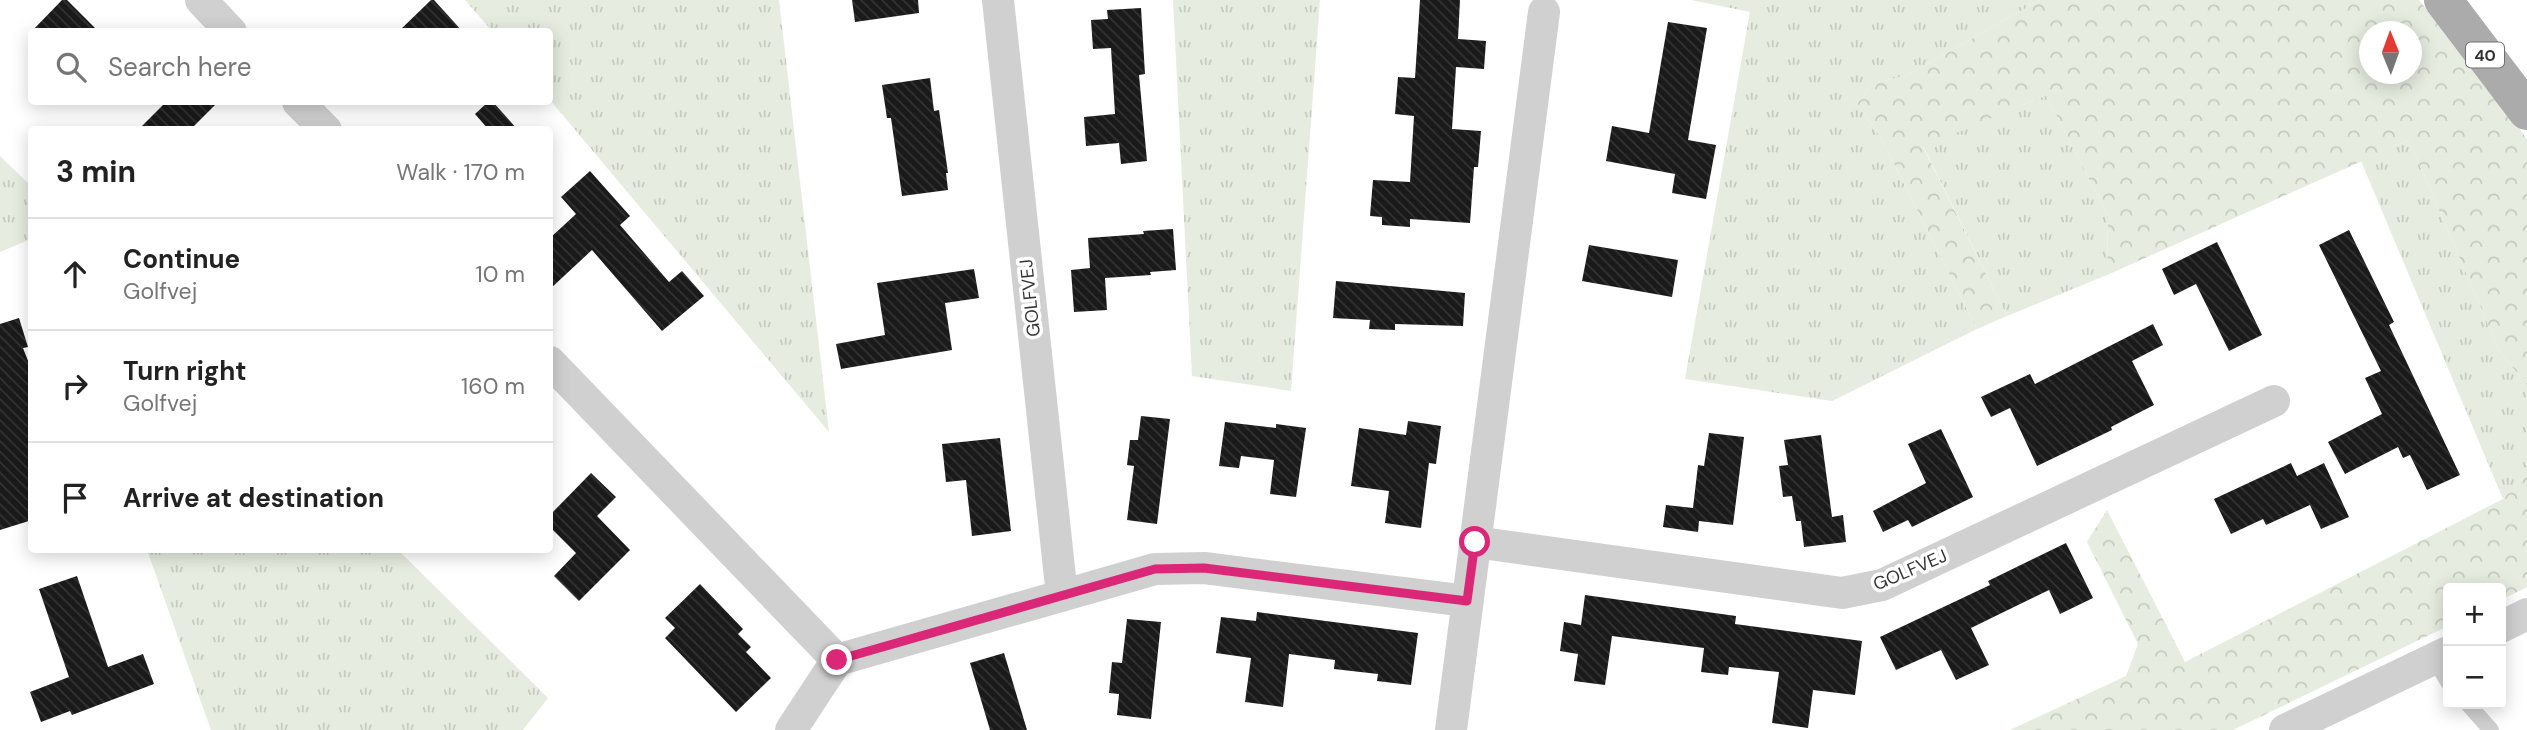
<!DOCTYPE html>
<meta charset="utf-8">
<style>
:root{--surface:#fff;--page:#f2f2f2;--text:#222;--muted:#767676;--line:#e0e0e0}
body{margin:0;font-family:"DM Sans",sans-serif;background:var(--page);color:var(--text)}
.controls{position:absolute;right:21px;bottom:21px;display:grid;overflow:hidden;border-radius:7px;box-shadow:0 4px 18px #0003}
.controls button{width:63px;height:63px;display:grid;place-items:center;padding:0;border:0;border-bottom:2px solid var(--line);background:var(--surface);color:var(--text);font:35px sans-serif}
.compass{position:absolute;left:2359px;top:21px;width:63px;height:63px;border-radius:50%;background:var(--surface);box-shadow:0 4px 18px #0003;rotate:359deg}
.stop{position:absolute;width:21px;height:21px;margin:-16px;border:5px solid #db2777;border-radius:50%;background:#fff}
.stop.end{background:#db2777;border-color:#fff;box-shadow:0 2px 7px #0008}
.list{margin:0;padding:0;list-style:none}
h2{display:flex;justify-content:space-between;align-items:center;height:91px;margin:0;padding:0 28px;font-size:30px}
h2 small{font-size:23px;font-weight:400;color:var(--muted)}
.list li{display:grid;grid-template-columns:46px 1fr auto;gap:21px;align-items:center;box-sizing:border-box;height:112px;padding:0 28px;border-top:2px solid var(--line)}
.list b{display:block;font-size:26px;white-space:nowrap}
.list p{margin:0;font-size:23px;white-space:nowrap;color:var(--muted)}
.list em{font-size:23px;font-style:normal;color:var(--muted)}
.icon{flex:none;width:38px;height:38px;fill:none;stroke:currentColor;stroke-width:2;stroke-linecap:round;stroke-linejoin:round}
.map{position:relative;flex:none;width:2527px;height:730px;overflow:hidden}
.search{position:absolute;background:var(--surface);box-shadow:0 4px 18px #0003;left:28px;top:28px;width:525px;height:77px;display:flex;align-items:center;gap:18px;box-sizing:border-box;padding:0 24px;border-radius:7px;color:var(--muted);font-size:26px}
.panel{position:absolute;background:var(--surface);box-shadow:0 4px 18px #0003;left:28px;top:126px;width:525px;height:427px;border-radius:7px}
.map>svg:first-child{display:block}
.grass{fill:url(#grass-tufts)}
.forest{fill:url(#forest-crowns);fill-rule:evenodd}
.building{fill:url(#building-back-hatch)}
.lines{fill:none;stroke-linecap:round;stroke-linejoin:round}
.service{stroke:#d0d0d0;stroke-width:16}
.minor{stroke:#d0d0d0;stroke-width:32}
.primary{stroke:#ababab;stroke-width:38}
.route{stroke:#db2777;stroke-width:9}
.labels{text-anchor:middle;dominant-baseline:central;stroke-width:7;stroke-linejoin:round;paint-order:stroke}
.shield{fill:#fff;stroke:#707070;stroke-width:2}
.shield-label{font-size:16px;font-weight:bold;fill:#333}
.street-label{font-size:18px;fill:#333;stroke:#fff}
</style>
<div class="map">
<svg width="2527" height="730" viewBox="0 0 2527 730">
<defs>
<pattern id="grass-tufts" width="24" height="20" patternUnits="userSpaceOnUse" patternTransform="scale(1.75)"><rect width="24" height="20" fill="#e6ecdf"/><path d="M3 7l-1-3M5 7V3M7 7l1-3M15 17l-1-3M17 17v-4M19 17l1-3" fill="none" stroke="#c6cbc0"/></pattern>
<pattern id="forest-crowns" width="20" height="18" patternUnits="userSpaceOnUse" patternTransform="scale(1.75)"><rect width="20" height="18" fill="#e6ecdf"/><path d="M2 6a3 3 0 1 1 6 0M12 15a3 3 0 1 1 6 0" fill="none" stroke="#c6cbc0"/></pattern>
<pattern id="building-back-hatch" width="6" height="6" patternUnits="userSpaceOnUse" patternTransform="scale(1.75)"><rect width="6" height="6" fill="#1a1a1a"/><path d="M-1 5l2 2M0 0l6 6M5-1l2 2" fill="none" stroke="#333"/></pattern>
</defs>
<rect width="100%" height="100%" fill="#fff"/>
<!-- grass -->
<path class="grass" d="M 465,0 L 779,0 L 829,432 L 550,100 L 550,32 L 492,31 Z
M 1173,0 L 1320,0 L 1291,391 L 1192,376 Z
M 1691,0 L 2040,0 L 1906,76 L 1873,83 L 1857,104 L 1881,138 L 1977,329 L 1832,401 L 1685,379 L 1750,12 Z
M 2046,95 L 2108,216 L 2107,275 L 2007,316 L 1923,146 Z
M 2409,140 L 2500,352 L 2527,385 L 2527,474 L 2503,499 L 2361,161 Z
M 0,156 L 32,187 L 31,239 L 0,252 Z
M 147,550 L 398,550 L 548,698 L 523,730 L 211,730 Z"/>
<!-- forest -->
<path class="forest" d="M 2040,0 L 2419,0 L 2507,109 L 2527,140 L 2527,385 L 2500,352 L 2409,140 L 2107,275 L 2108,216 L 2046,95 L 1923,147 L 2007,316 L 1977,329 L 1881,138 L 1857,104 L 1873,83 L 1906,76 ZM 2370,32 L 2412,32 L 2412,74 L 2370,74 Z
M 2527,474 L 2527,587 L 2501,600 L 2501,588 L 2448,588 L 2448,626 L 2233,730 L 2010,730 L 2126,676 L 2138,644 L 2087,542 L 2107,510 L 2185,662 L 2503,499 Z"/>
<!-- building -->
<path class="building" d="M 62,0 L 67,0 L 99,32 L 31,32 Z
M 431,0 L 434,0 L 463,32 L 398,32 Z
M 852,0 L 918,0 L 919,13 L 855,22 Z
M 1420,0 L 1460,0 L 1458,39 L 1486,41 L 1484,69 L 1456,67 L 1452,129 L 1481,131 L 1478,167 L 1474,167 L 1470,223 L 1410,219 L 1410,227 L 1382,225 L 1382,217 L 1370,216 L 1373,180 L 1410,182 L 1414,116 L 1395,114 L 1398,77 L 1415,78 Z
M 1141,8 L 1145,74 L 1139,75 L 1147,161 L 1121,164 L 1119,143 L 1086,146 L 1084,117 L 1115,114 L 1111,48 L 1093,49 L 1091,20 L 1108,19 L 1107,10 Z
M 1668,22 L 1707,28 L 1688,140 L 1716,145 L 1706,199 L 1672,193 L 1675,174 L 1606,161 L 1612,126 L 1649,133 Z
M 930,78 L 934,111 L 939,110 L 948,173 L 946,173 L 948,190 L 902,196 L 891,118 L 887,118 L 882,85 Z
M 166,102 L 218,102 L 190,130 L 138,130 Z
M 488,102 L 493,102 L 518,130 L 489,130 L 475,114 Z
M 590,171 L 630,216 L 620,225 L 669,282 L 682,271 L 704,296 L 662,331 L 592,250 L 550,289 L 550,238 L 576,214 L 561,197 Z
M 1173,229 L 1176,270 L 1150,272 L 1151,275 L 1105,278 L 1107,310 L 1074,312 L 1071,270 L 1090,268 L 1088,238 L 1144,234 L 1143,231 Z
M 2349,230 L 2394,322 L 2389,325 L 2460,475 L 2427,490 L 2410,455 L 2403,458 L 2398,447 L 2345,474 L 2328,442 L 2382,414 L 2365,378 L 2381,371 L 2319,245 Z
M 2217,242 L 2262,335 L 2229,351 L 2196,284 L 2174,295 L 2162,269 Z
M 1589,245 L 1678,260 L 1672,297 L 1582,281 Z
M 974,269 L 979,298 L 945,303 L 952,350 L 841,369 L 836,344 L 885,335 L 877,283 Z
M 1336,281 L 1465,293 L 1463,326 L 1395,324 L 1395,330 L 1369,329 L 1370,320 L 1333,318 Z
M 19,318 L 28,347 L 23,348 L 32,371 L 32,520 L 0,530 L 0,324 Z
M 2153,324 L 2163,345 L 2132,361 L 2154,405 L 2111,427 L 2112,430 L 2037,466 L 2010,408 L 1991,417 L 1981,397 L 2030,374 L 2035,384 Z
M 1141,416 L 1170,419 L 1157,524 L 1127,520 L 1134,466 L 1127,465 L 1130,440 L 1138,440 Z
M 1408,421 L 1441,426 L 1436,464 L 1429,463 L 1421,528 L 1385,523 L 1389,491 L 1351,486 L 1359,428 L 1406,435 Z
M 1225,422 L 1276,428 L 1276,424 L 1306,428 L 1296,497 L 1270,494 L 1274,460 L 1241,456 L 1239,468 L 1219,466 Z
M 1941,429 L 1973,497 L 1912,527 L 1908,520 L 1883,532 L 1873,511 L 1926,483 L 1908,444 Z
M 1709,433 L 1744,437 L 1733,525 L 1699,521 L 1698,532 L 1663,527 L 1666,505 L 1693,508 L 1698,465 L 1704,466 Z
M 1821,435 L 1832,517 L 1843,515 L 1846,542 L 1804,547 L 1801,521 L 1796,521 L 1792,496 L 1783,497 L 1779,466 L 1788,465 L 1784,440 Z
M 1000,438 L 1011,531 L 972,536 L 966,480 L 946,482 L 942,444 Z
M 2291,463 L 2297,476 L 2324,463 L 2349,517 L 2321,529 L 2310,505 L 2266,525 L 2263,519 L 2231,534 L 2214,499 Z
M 591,473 L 616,497 L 597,516 L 630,550 L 579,601 L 554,576 L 576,553 L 550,527 L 550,515 Z
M 2066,543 L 2093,598 L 2060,614 L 2049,590 L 1971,628 L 1989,665 L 1956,680 L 1941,650 L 1896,670 L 1880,637 L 1990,585 L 1988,581 Z
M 77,576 L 108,667 L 143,654 L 154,684 L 72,715 L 70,711 L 41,722 L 30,692 L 69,677 L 39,589 Z
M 700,584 L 743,629 L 738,634 L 751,647 L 746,652 L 771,678 L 736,712 L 665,638 L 675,628 L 665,618 Z
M 1585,595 L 1736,616 L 1735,624 L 1862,641 L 1855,695 L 1813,690 L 1808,728 L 1772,723 L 1779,672 L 1729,667 L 1728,675 L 1701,672 L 1704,648 L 1612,636 L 1605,685 L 1574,681 L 1578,654 L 1560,651 L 1564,622 L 1581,625 Z
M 1257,612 L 1418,633 L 1411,685 L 1377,681 L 1378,674 L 1334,669 L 1335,660 L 1289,654 L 1283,707 L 1245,702 L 1251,658 L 1216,653 L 1221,617 L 1256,621 Z
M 1127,619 L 1161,622 L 1151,719 L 1117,715 L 1119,694 L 1109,693 L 1112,662 L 1122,663 Z
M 1004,653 L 1027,730 L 990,730 L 970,663 Z"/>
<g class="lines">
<!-- service -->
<path class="service" d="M 2435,660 L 2448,682
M 2468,704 L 2491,730"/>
<!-- minor -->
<path class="minor" d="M 201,0 L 231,32
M 998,0 L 1062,596
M 298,102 L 326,130
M 550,362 L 837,660
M 1475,542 L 1842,593 L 1882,585 L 2274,401
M 2501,627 L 2527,614
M 791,730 L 837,660 L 1155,569 L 1204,568 L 1467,601
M 1451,730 L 1544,12
M 2285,730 L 2448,652"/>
<!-- primary -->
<path class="primary" d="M 2443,0 L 2527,111"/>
</g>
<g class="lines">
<!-- route -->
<path class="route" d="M 837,660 L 1155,569 L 1204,568 L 1467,601 L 1475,542"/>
</g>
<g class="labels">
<!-- shield labels -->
<rect class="shield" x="2466" y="42.5" width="38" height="25" rx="5"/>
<g class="shield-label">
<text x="2485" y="55">40</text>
</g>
<!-- street labels -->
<g class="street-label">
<text transform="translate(1030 298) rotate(-96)">GOLFVEJ</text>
<text transform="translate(1910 570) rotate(-23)">GOLFVEJ</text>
</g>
</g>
</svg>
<div class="controls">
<button>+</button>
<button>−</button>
</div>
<svg class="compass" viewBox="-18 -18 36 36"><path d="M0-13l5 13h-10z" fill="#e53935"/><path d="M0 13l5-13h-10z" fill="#767676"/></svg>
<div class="stop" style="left:1475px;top:542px"></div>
<div class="stop end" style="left:837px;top:660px"></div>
<div class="search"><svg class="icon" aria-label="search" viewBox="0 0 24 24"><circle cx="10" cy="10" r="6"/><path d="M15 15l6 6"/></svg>Search here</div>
<section class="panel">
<h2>3 min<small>Walk · 170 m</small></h2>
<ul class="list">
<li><svg class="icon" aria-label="ahead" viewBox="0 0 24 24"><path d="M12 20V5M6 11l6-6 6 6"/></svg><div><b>Continue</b><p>Golfvej</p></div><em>10 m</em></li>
<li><svg class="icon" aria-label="right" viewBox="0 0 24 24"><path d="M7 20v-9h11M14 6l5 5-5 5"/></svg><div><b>Turn right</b><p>Golfvej</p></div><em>160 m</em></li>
<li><svg class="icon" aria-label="arrive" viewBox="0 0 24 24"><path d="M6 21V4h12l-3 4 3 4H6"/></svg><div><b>Arrive at destination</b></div></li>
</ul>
</section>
</div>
